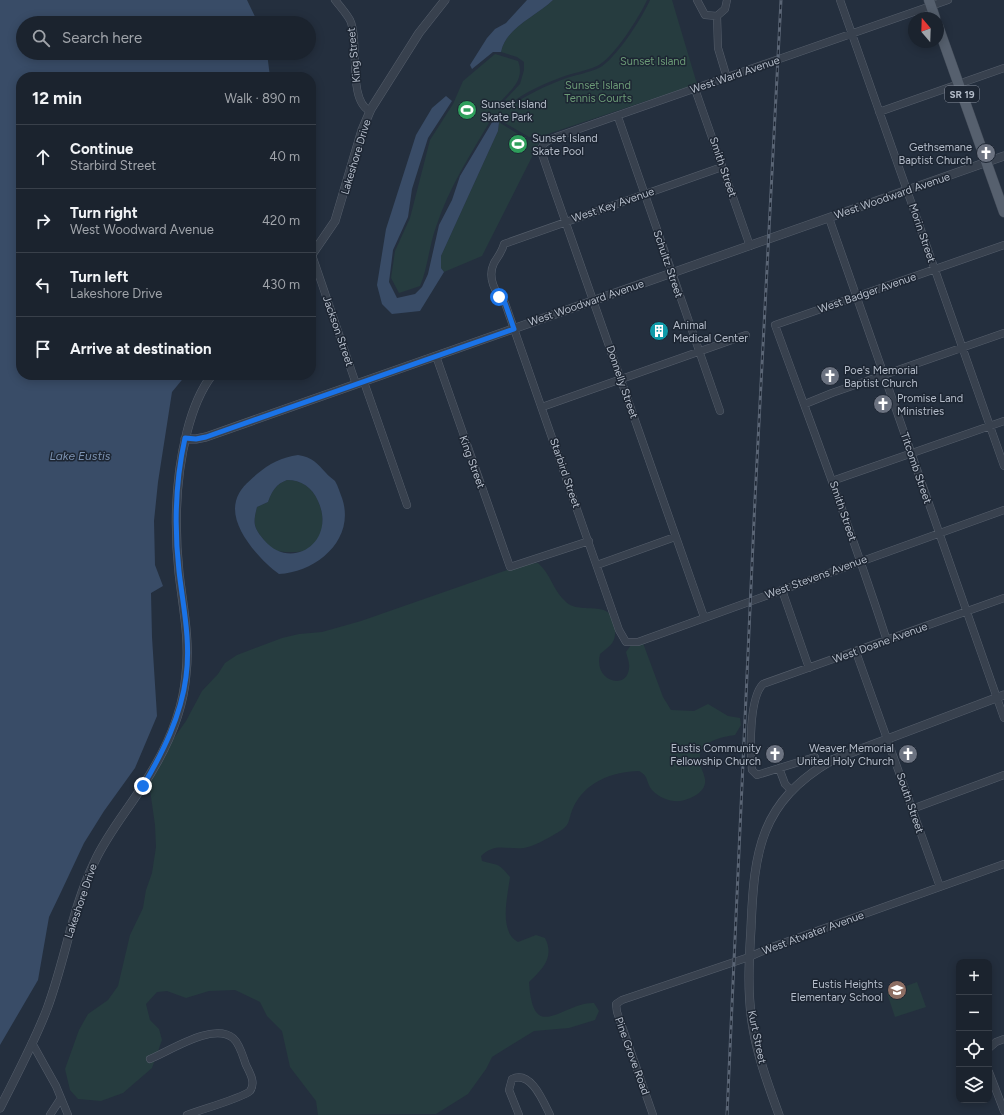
<!DOCTYPE html>
<meta charset="utf-8">
<style>
:root{--surface:#1b232e;--page:#282f3a;--text:#f1f3f6;--muted:#a0a4aa;--line:#39404a}
body{margin:0;font-family:Figtree,sans-serif;background:var(--page);color:var(--text)}
.controls{position:absolute;right:12px;bottom:12px;display:grid;overflow:hidden;border-radius:8px;box-shadow:0 2px 10px #0003}
.controls button{width:36px;height:36px;display:grid;place-items:center;padding:0;border:0;border-bottom:1px solid var(--line);background:var(--surface);color:var(--text);font:20px sans-serif}
.compass{position:absolute;left:908px;top:12px;width:36px;height:36px;border-radius:50%;background:var(--surface);box-shadow:0 2px 10px #0003;rotate:341deg}
.stop{position:absolute;width:12px;height:12px;margin:-9px;border:3px solid #1a73e8;border-radius:50%;background:#fff}
.stop.end{background:#1a73e8;border-color:#fff;box-shadow:0 1px 4px #0008}
.list{margin:0;padding:0;list-style:none}
h2{display:flex;justify-content:space-between;align-items:center;height:52px;margin:0;padding:0 16px;font-size:17px}
h2 small{font-size:13px;font-weight:400;color:var(--muted)}
.list li{display:grid;grid-template-columns:26px 1fr auto;gap:12px;align-items:center;box-sizing:border-box;height:64px;padding:0 16px;border-top:1px solid var(--line)}
.list b{display:block;font-size:15px;white-space:nowrap}
.list p{margin:0;font-size:13px;white-space:nowrap;color:var(--muted)}
.list em{font-size:13px;font-style:normal;color:var(--muted)}
.icon{flex:none;width:22px;height:22px;fill:none;stroke:currentColor;stroke-width:2;stroke-linecap:round;stroke-linejoin:round}
.map{position:relative;flex:none;width:1004px;height:1115px;overflow:hidden}
.search{position:absolute;background:var(--surface);box-shadow:0 2px 10px #0003;left:16px;top:16px;width:300px;height:44px;display:flex;align-items:center;gap:10px;box-sizing:border-box;padding:0 14px;border-radius:22px;color:var(--muted);font-size:15px}
.panel{position:absolute;background:var(--surface);box-shadow:0 2px 10px #0003;left:16px;top:72px;width:300px;height:308px;border-radius:16px}
.map>svg:first-child{display:block}
.green{fill:#263c3f}
.water{fill:#394c67;fill-rule:evenodd}
.lines{fill:none;stroke-linecap:round;stroke-linejoin:round}
.minor-casing{stroke:#565f6c;stroke-width:8}
.tertiary-casing{stroke:#565f6c;stroke-width:9}
.primary-casing{stroke:#414a57;stroke-width:11}
.minor{stroke:#38414e;stroke-width:7}
.tertiary{stroke:#38414e;stroke-width:8}
.primary{stroke:#56606e;stroke-width:10}
.rail-casing{stroke:#5a6575;stroke-width:3}
.rail{stroke:#1d2633;stroke-width:1.5;stroke-dasharray:4.5;stroke-linecap:butt}
.route{stroke:#1a73e8;stroke-width:5}
.labels{text-anchor:middle;dominant-baseline:central;stroke-width:3;stroke-linejoin:round;paint-order:stroke}
.shield{fill:#1d2633;stroke:#878f9c;stroke-width:1}
.shield-label{font-size:10px;font-weight:bold;fill:#b4bcc9}
.street-label{font-size:11px;fill:#b4bcc9;stroke:#1d2633}
.park-label{font-size:11px;fill:#6b9a76;stroke:#1d2633}
.poi-label{font-size:11px;fill:#b4bcc9;stroke:#1d2633;text-anchor:start}
.water-label{font-size:12px;font-style:italic;fill:#7c92b1;stroke:#1d2633}
</style>
<div class="map">
<svg width="1004" height="1115" viewBox="0 0 1004 1115">
<rect width="100%" height="100%" fill="#242f3e"/>
<!-- green -->
<path class="green" d="M 553,0 L 647,0 C 640,16 613,59 597,66 C 586,71 573,73 562,77 C 543,84 525,92 510,104 L 505,100 L 520,84 L 524,70 L 524,62 L 517,57 L 501,52 C 506,27 537,16 553,0 Z
M 650,0 L 672,0 L 697,84 L 542,136 L 529,137 L 493,116 C 472,152 449,187 436,227 C 429,246 428,267 420,286 L 399,293 L 391,278 L 395,251 L 410,218 L 430,140 L 453,104 L 463,81 L 495,54 L 518,61 C 525,79 512,89 501,101 L 510,107 C 526,95 545,86 564,79 C 575,75 588,73 599,68 C 616,59 642,18 650,0 Z
M 497,121 L 528,140 L 541,139 L 482,256 L 444,272 L 441,268 L 441,256 L 498,131 L 499,122 Z
M 287,480 C 301,480 312,487 318,501 C 325,516 326,540 308,550 C 303,552 295,552 290,552 C 284,552 277,552 272,549 C 269,547 266,543 264,540 C 253,527 253,523 257,507 L 268,502 C 272,491 276,484 287,480 Z
M 538,563 C 551,574 553,591 566,602 C 581,616 612,597 615,627 C 616,643 612,644 600,654 C 593,683 628,690 629,668 C 630,663 627,657 626,652 L 633,642 L 643,643 L 663,697 L 671,710 L 694,711 L 708,704 L 728,716 L 740,718 L 741,725 L 735,735 C 721,737 697,742 700,761 C 700,767 704,773 705,779 C 707,792 691,799 680,801 C 671,802 659,798 652,790 C 646,783 649,776 639,771 C 611,772 585,782 573,808 C 567,822 572,825 555,834 C 547,839 534,846 524,848 C 507,850 495,842 481,856 L 482,861 C 499,866 498,862 510,877 C 508,894 498,932 518,942 L 536,935 L 545,938 C 555,958 542,969 529,982 C 533,1046 562,1002 594,1003 L 599,1011 L 595,1020 L 569,1028 L 534,1031 L 492,1057 L 486,1069 L 468,1094 L 436,1114 L 318,1115 L 316,1101 L 290,1067 L 282,1031 L 267,1016 L 260,1002 L 235,990 L 209,991 L 186,998 L 167,991 L 157,992 L 146,1004 L 150,1020 L 159,1029 L 162,1040 L 152,1068 L 123,1093 L 101,1101 L 78,1099 L 70,1090 L 65,1069 L 79,1030 L 88,1014 L 108,1000 L 118,986 L 130,935 L 143,908 L 146,890 L 152,873 L 156,847 L 155,825 L 149,783 L 166,749 L 186,721 L 202,691 L 218,674 L 225,663 L 237,655 L 282,638 L 299,634 L 322,632 L 361,621 L 510,569 L 527,564 Z
M 917,982 L 926,1007 L 895,1017 L 887,993 Z"/>
<!-- water -->
<path class="water" d="M 0,0 L 247,0 L 258,23 L 23,23 L 23,53 L 267,53 L 270,77 L 21,77 L 21,375 L 186,375 L 172,392 L 158,482 L 154,521 L 155,565 L 163,586 L 151,593 L 152,637 L 157,716 L 135,768 L 104,811 L 84,843 L 61,892 L 49,917 L 38,980 L 0,1045 Z
M 527,0 L 553,0 C 537,16 506,27 501,52 L 493,52 L 472,69 L 470,65 L 487,38 L 495,29 L 506,23 Z
M 446,96 L 452,101 L 428,138 L 412,189 L 408,217 L 393,250 L 389,282 L 397,298 L 415,294 L 422,287 L 428,274 L 439,225 L 452,200 L 460,176 L 494,119 L 499,122 L 498,131 L 441,256 L 441,268 L 444,272 L 420,311 L 392,314 L 382,304 L 377,285 L 386,229 L 416,135 L 432,108 Z
M 298,455 C 312,457 317,463 326,473 C 328,476 332,478 335,481 C 338,486 340,493 342,498 C 356,539 317,572 279,574 C 260,560 229,527 236,501 C 239,489 248,482 257,474 C 269,464 282,457 298,455 ZM 287,480 C 301,480 312,487 318,501 C 337,542 291,572 264,540 C 253,527 253,523 257,507 L 268,502 C 272,491 276,484 287,480 Z"/>
<g class="lines">
<defs>
<path id="minor" d="M 335,0 C 340,6 346,13 350,20 C 360,41 347,101 370,111
M 697,0 L 705,15 L 717,16 L 725,9 L 727,0
M 840,0 L 1004,466
M 717,16 L 718,48 L 727,78
M 695,89 L 750,246
M 879,112 L 1004,68
M 618,117 L 720,411
M 722,167 L 504,244 C 502,252 498,256 494,263 C 487,277 495,293 505,303 L 619,630 L 626,642 L 638,642 L 1004,510
M 829,218 L 1004,718
M 312,255 L 356,384
M 436,356 L 510,567 L 589,541
M 364,382 L 407,505
M 805,404 L 832,393 L 1004,333
M 542,407 L 746,335
M 832,481 L 1004,421
M 597,565 L 675,537
M 782,590 L 809,668
M 704,617 L 554,189 L 541,151 C 542,142 548,141 556,137 L 948,0
M 887,641 C 853,534 813,430 775,325 L 1004,245
M 856,652 L 940,887
M 815,757 L 757,775 L 752,770 C 750,750 749,698 763,684 L 1004,598
M 779,768 L 785,784 L 792,791
M 912,809 L 1004,775
M 32,1043 L 56,1086 L 68,1115
M 989,1048 L 996,1042 L 1004,1039
M 150,1059 C 170,1051 213,1022 233,1038 C 240,1044 243,1057 246,1065 C 250,1073 256,1083 250,1091 C 243,1098 199,1110 187,1115
M 989,1072 L 1004,1111
M 50,1115 L 61,1098
M 519,1115 L 509,1090 L 512,1079 C 531,1070 543,1101 550,1115
M 653,1115 L 617,1012 L 616,1004 L 622,1000 L 749,957 L 772,947 L 1004,864"/>
<path id="tertiary" d="M 311,256 L 335,221 L 362,130 L 371,109 L 419,33 L 445,0
M 185,439 L 196,439 L 206,437 L 1004,156
M 0,1108 C 16,1076 34,1043 47,1009 C 65,961 72,909 94,863 C 106,836 126,812 142,787 C 164,754 183,714 186,674 C 190,640 183,607 179,573 C 174,525 175,479 187,432 C 192,412 199,392 212,375
M 779,1115 C 769,1087 758,1058 753,1028 C 747,995 749,961 751,928 C 754,851 760,802 832,760 L 1004,695"/>
<path id="primary" d="M 929,0 L 935,18
M 938,26 L 1004,212"/>
</defs>
<!-- minor casing -->
<use href="#minor" class="minor-casing"/>
<!-- tertiary casing -->
<use href="#tertiary" class="tertiary-casing"/>
<!-- primary casing -->
<use href="#primary" class="primary-casing"/>
<!-- minor -->
<use href="#minor" class="minor"/>
<!-- tertiary -->
<use href="#tertiary" class="tertiary"/>
<!-- primary -->
<use href="#primary" class="primary"/>
<defs>
<path id="rail" d="M 727,1115 L 755,499 L 781,0"/>
</defs>
<!-- rail casing -->
<use href="#rail" class="rail-casing"/>
<!-- rail -->
<use href="#rail" class="rail"/>
</g>
<g class="lines">
<!-- route -->
<path class="route" d="M 143,786 C 163,752 181,716 186,677 C 191,641 183,606 179,571 C 174,526 175,483 185,438 L 196,439 L 206,437 L 514,329 L 505,303 L 499,297"/>
</g>
<!-- icons -->
<defs>
<symbol id="stadium-disc" viewBox="-11 -11 22 22"><circle r="9.5" fill="#2e9e5b" stroke="#1d2633"/><path d="M0-5a6.5 5 0 1 0 0 10a6.5 5 0 1 0 0-10ZM-3.5-1.8h7v3.6h-7Z" fill="#fff"/></symbol>
<symbol id="church-disc" viewBox="-11 -11 22 22"><circle r="9.5" fill="#6b7280" stroke="#1d2633"/><path d="M-1.2-6h2.4v3.5h3.3v2.4h-3.3V6h-2.4V-.1h-3.3v-2.4h3.3Z" fill="#fff"/></symbol>
<symbol id="building-disc" viewBox="-11 -11 22 22"><circle r="9.5" fill="#0f9aa8" stroke="#1d2633"/><path d="M-4-6H4V6H1V3H-1V6H-4ZM-2.5-4.3h1.7v1.8h-1.7ZM.8-4.3h1.7v1.8H.8ZM-2.5-1h1.7V.8h-1.7ZM.8-1h1.7V.8H.8Z" fill="#fff"/></symbol>
<symbol id="school-disc" viewBox="-11 -11 22 22"><circle r="9.5" fill="#8d6e63" stroke="#1d2633"/><path d="M0-5L7-2L0 1L-7-2ZM-4 1L0 2.5L4 1V4Q0 6-4 4Z" fill="#fff"/></symbol>
</defs>
<g fill-rule="evenodd">
<use href="#stadium-disc" x="456" y="99" width="22" height="22"/>
<use href="#stadium-disc" x="507" y="133" width="22" height="22"/>
<use href="#church-disc" x="975" y="142" width="22" height="22"/>
<use href="#building-disc" x="648" y="320" width="22" height="22"/>
<use href="#church-disc" x="819" y="365" width="22" height="22"/>
<use href="#church-disc" x="872" y="393" width="22" height="22"/>
<use href="#church-disc" x="764" y="743" width="22" height="22"/>
<use href="#church-disc" x="897" y="743" width="22" height="22"/>
<use href="#school-disc" x="886" y="979" width="22" height="22"/>
</g>
<g class="labels">
<!-- shield labels -->
<rect class="shield" x="945" y="86" width="34" height="16" rx="3"/>
<g class="shield-label">
<text x="962" y="94">SR 19</text>
</g>
<!-- street labels -->
<g class="street-label">
<text transform="translate(354 55) rotate(-96)">King Street</text>
<text transform="translate(735 75) rotate(-19)">West Ward Avenue</text>
<text transform="translate(356 157) rotate(-73)">Lakeshore Drive</text>
<text transform="translate(723 167) rotate(71)">Smith Street</text>
<text transform="translate(892 196) rotate(-19)">West Woodward Avenue</text>
<text transform="translate(613 205) rotate(-19)">West Key Avenue</text>
<text transform="translate(922 233) rotate(71)">Morin Street</text>
<text transform="translate(668 264) rotate(71)">Schultz Street</text>
<text transform="translate(867 293) rotate(-19)">West Badger Avenue</text>
<text transform="translate(586 303) rotate(-19)">West Woodward Avenue</text>
<text transform="translate(338 331) rotate(71)">Jackson Street</text>
<text transform="translate(622 382) rotate(71)">Donnelly Street</text>
<text transform="translate(472 462) rotate(70)">King Street</text>
<text transform="translate(916 468) rotate(71)">Titcomb Street</text>
<text transform="translate(565 473) rotate(71)">Starbird Street</text>
<text transform="translate(843 511) rotate(71)">Smith Street</text>
<text transform="translate(816 577) rotate(-20)">West Stevens Avenue</text>
<text transform="translate(880 643) rotate(-20)">West Doane Avenue</text>
<text transform="translate(910 803) rotate(71)">South Street</text>
<text transform="translate(81 901) rotate(-71)">Lakeshore Drive</text>
<text transform="translate(813 933) rotate(-20)">West Atwater Avenue</text>
<text transform="translate(757 1037) rotate(78)">Kurt Street</text>
<text transform="translate(632 1056) rotate(70)">Pine Grove Road</text>
</g>
<!-- park labels -->
<g class="park-label">
<text x="653" y="61">Sunset Island</text>
<text x="598" y="85">Sunset Island<tspan x="598" dy="13">Tennis Courts</tspan></text>
</g>
<!-- poi labels -->
<g class="poi-label">
<text x="481" y="104">Sunset Island<tspan x="481" dy="13">Skate Park</tspan></text>
<text x="532" y="138">Sunset Island<tspan x="532" dy="13">Skate Pool</tspan></text>
<text x="972" y="147" text-anchor="end">Gethsemane<tspan x="972" dy="13">Baptist Church</tspan></text>
<text x="673" y="325">Animal<tspan x="673" dy="13">Medical Center</tspan></text>
<text x="844" y="370">Poe's Memorial<tspan x="844" dy="13">Baptist Church</tspan></text>
<text x="897" y="398">Promise Land<tspan x="897" dy="13">Ministries</tspan></text>
<text x="761" y="748" text-anchor="end">Eustis Community<tspan x="761" dy="13">Fellowship Church</tspan></text>
<text x="894" y="748" text-anchor="end">Weaver Memorial<tspan x="894" dy="13">United Holy Church</tspan></text>
<text x="883" y="984" text-anchor="end">Eustis Heights<tspan x="883" dy="13">Elementary School</tspan></text>
</g>
<!-- water labels -->
<g class="water-label">
<text x="80" y="456">Lake Eustis</text>
</g>
</g>
</svg>
<div class="controls">
<button>+</button>
<button>−</button>
<button><svg class="icon" aria-label="locate" viewBox="0 0 24 24"><circle cx="12" cy="12" r="6"/><path d="M12 2v4M12 18v4M2 12h4M18 12h4"/></svg></button>
<button><svg class="icon" aria-label="layers" viewBox="0 0 24 24"><path d="M12 4l9 5-9 5-9-5zM3 14l9 5 9-5"/></svg></button>
</div>
<svg class="compass" viewBox="-18 -18 36 36"><path d="M0-13l5 13h-10z" fill="#e53935"/><path d="M0 13l5-13h-10z" fill="#a0a4aa"/></svg>
<div class="stop" style="left:499px;top:297px"></div>
<div class="stop end" style="left:143px;top:786px"></div>
<div class="search"><svg class="icon" aria-label="search" viewBox="0 0 24 24"><circle cx="10" cy="10" r="6"/><path d="M15 15l6 6"/></svg>Search here</div>
<section class="panel">
<h2>12 min<small>Walk · 890 m</small></h2>
<ul class="list">
<li><svg class="icon" aria-label="ahead" viewBox="0 0 24 24"><path d="M12 20V5M6 11l6-6 6 6"/></svg><div><b>Continue</b><p>Starbird Street</p></div><em>40 m</em></li>
<li><svg class="icon" aria-label="right" viewBox="0 0 24 24"><path d="M7 20v-9h11M14 6l5 5-5 5"/></svg><div><b>Turn right</b><p>West Woodward Avenue</p></div><em>420 m</em></li>
<li><svg class="icon" aria-label="left" viewBox="0 0 24 24"><path d="M17 20v-9H6M10 6l-5 5 5 5"/></svg><div><b>Turn left</b><p>Lakeshore Drive</p></div><em>430 m</em></li>
<li><svg class="icon" aria-label="arrive" viewBox="0 0 24 24"><path d="M6 21V4h12l-3 4 3 4H6"/></svg><div><b>Arrive at destination</b></div></li>
</ul>
</section>
</div>
